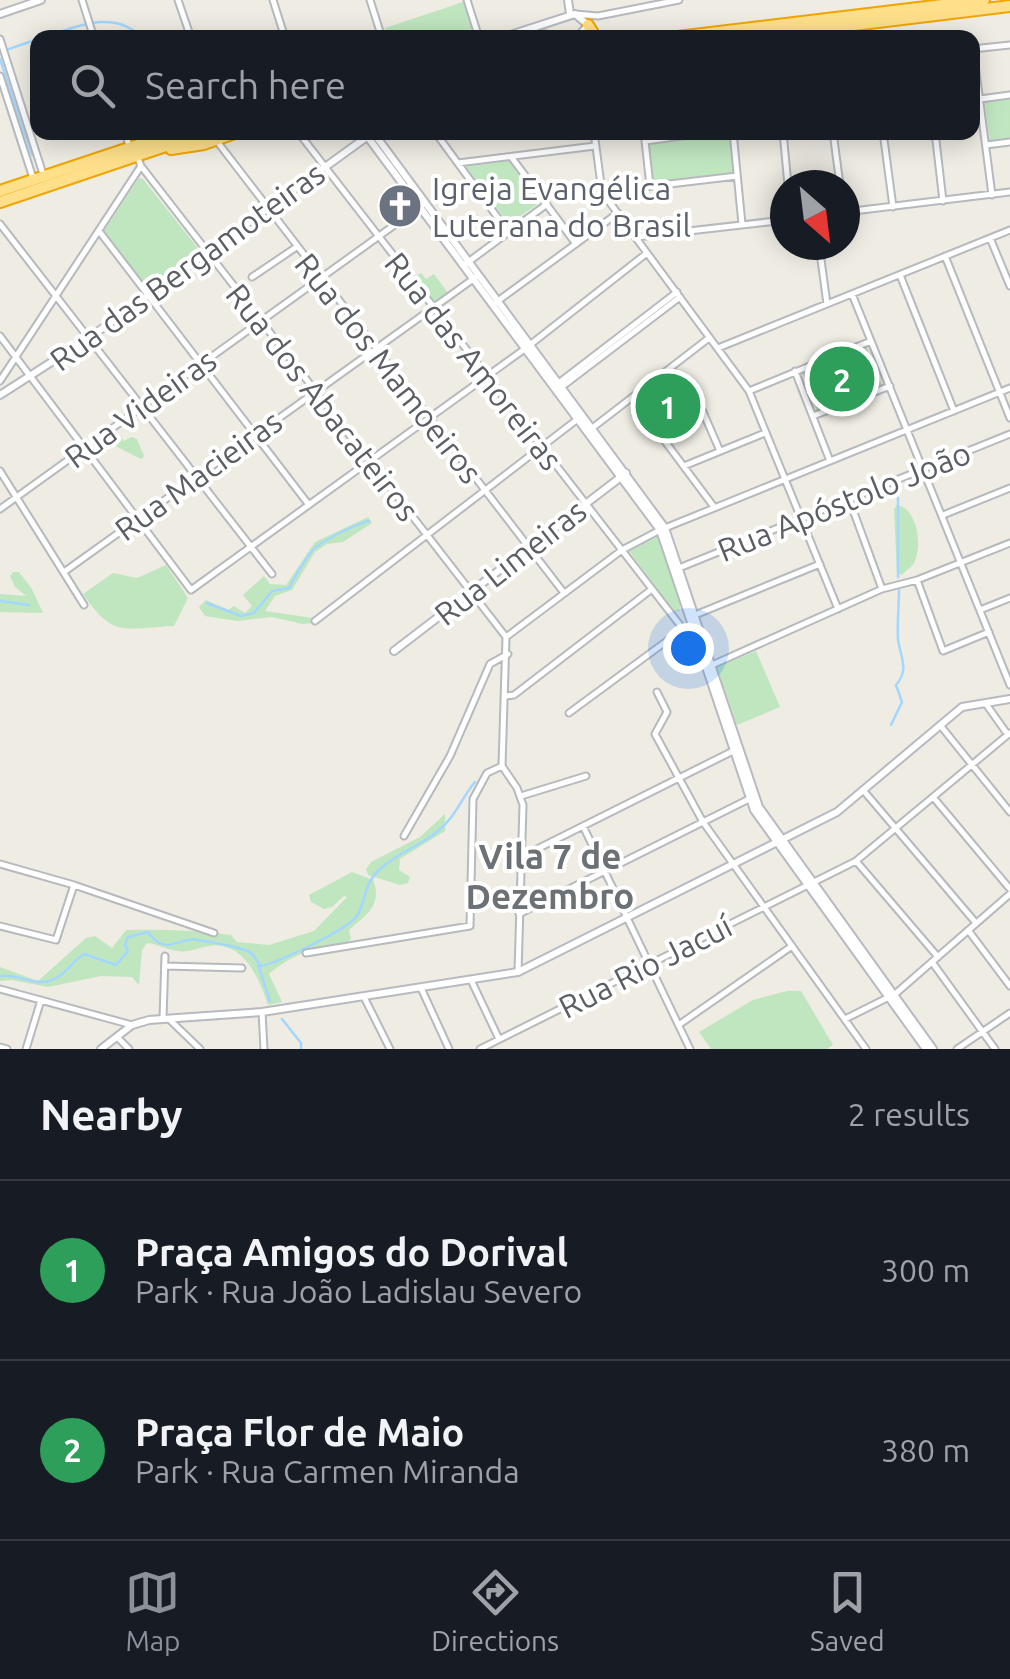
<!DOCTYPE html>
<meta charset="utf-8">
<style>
:root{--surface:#171b24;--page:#242831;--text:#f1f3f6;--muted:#9ea1a6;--line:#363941;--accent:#8c9099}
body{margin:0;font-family:Ubuntu,sans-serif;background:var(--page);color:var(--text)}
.compass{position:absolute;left:770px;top:170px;width:90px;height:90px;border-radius:50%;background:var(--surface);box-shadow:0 5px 25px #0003;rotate:152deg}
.you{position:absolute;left:688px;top:648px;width:35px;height:35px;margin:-25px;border:8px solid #fff;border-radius:50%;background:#1a73e8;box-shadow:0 0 0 15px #1a73e833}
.badge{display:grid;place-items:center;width:65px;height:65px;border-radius:50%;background:var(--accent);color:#fff;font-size:32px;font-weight:700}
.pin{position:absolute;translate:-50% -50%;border:5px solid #fff;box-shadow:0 2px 10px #0006}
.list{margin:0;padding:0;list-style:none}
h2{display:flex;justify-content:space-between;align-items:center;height:130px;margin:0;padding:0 40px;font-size:42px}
h2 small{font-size:32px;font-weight:400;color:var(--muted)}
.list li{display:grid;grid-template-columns:65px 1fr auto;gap:30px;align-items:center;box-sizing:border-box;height:180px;padding:0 40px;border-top:2px solid var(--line)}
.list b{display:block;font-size:38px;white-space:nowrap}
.list p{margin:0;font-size:32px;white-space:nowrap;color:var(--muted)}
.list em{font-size:32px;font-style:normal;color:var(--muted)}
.icon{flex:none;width:55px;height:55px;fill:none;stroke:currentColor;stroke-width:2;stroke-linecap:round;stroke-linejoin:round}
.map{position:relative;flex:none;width:1010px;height:1049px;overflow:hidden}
.search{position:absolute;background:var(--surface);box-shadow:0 5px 25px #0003;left:30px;right:30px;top:30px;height:110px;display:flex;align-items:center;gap:25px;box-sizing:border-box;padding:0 35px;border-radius:20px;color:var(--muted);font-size:38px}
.sheet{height:490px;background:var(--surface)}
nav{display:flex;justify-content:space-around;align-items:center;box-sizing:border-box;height:140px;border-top:2px solid var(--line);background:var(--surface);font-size:28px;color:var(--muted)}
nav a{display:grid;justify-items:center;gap:5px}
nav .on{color:var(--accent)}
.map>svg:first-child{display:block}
.green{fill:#c0e6c0}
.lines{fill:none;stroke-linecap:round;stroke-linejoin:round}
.stream{stroke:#a3d7ff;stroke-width:2.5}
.street-casing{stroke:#b6b9be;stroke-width:9}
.secondary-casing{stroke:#b7bac0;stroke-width:10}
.highway-casing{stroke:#f2a500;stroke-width:14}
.street{stroke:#fff;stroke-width:5}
.secondary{stroke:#fff;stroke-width:6}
.highway{stroke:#fee08b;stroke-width:10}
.labels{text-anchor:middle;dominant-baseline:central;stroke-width:8;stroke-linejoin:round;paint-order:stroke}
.worship-label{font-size:32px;fill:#5b616d;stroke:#fff;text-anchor:start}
.street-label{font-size:32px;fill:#5b5f64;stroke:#fff}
.neighbourhood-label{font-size:35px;font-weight:bold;fill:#6c7176;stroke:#fff}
</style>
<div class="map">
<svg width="1010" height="1049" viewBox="0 0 1010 1049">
<rect width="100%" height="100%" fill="#eeece3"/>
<!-- green -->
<path class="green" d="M 463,2 L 472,29 L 443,37 L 388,37 L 385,28 Z
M 1010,99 L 1010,138 L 990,141 L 985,102 Z
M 729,133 L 734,174 L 654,184 L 649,143 Z
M 509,161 L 539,203 L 509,224 L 465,167 Z
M 139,178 L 143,179 L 200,251 L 148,289 L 104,231 Z
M 421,273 L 426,279 L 434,274 L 448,293 L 434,304 L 415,277 Z
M 866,346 L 882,385 L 817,411 L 802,373 Z
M 668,378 L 695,414 L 668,433 L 641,398 Z
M 114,430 L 124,441 L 131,437 L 137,439 L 144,456 L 142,459 C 133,456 109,441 104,442 C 99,444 96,449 91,451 L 90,447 Z
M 897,505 C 917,508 923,545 914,563 C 911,568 906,570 902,575 L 897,573 L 894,509 Z
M 368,517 L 372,523 L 343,542 L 327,544 L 315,552 L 292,590 L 275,596 L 265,611 L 313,618 L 313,623 L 303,624 L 272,617 L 237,621 L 205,616 L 199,607 L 206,600 L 228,610 L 234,606 L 245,613 L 252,606 L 243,595 L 264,576 L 270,584 L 286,585 L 315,542 Z
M 659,536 L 681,603 L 679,611 L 674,611 L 629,551 Z
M 166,565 L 188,598 L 174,626 C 123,628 114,639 83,594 L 113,573 L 137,578 Z
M 13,572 L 19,572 L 32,589 L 43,613 L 0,612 L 0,594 L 26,596 L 15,587 L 10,576 Z
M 756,651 L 780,707 L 737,725 L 717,667 Z
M 445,814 L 445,831 L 400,859 L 399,870 L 410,877 L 408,883 L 400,885 L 368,875 L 366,869 L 371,862 L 420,837 Z
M 352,872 L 373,880 C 383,905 366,915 349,930 L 351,939 L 346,944 C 313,949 295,952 269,974 L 282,1002 L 268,1005 C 260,980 244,941 210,946 C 199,947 190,953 178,951 C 167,950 158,944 147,943 L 142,950 L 139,985 L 132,977 L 101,976 L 48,987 L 12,980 L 0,981 L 0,967 L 38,981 L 86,938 L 95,936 L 112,948 L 126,930 C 161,929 196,930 231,935 L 237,942 L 269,945 L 314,931 L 347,897 L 344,896 L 332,907 L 324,909 L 311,902 L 309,895 Z
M 787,991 L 801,991 L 833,1045 L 827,1049 L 711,1049 L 699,1032 L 753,1000 Z"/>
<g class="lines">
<!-- stream -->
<path class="stream" d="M 43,38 C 75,27 115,8 142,38
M 0,52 L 38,39
M 0,59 L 32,155
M 898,577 L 898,498
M 0,601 L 29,605
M 207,603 L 241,616 L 254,613 L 272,591 L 289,588 C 295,576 303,563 310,553 C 318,542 356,524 369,521
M 891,725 L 902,702 L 896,685 C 910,669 900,657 898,639 C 897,623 899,605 899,589
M 258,965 L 270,1001
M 0,976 C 21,973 37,990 58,977 C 68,971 73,961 84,954 L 116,965 L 128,951 L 125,945 L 128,937 L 148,932 C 166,958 179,936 198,940 C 210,942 243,947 251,953 C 255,957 257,962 261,966 C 277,963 346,930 356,917 C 368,900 361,887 380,869 C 397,853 420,846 438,831 C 455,818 462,797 475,782
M 282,1019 L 301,1043 L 301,1049"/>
<defs>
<path id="street" d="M 82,0 L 94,38
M 178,0 L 191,38
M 273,0 L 285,38
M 370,0 L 382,38
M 467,0 L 479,38
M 575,14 L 598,16 L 679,0
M 0,39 L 43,174
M 972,49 L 1010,45
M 973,49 L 992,195
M 0,76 L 33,178
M 980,99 L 1010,95
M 125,132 L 130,149
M 298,132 L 683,629 L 696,627
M 435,132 L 509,233
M 594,132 L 602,192 L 749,391 L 838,609
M 644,132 L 650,186
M 733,132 L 742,224
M 783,132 L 788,185
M 833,132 L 840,185
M 883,132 L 893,207
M 935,132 L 943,201
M 216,140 L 564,593
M 645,141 L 712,132
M 986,145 L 1010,142
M 137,156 L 141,166 L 506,637
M 512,158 L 576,244
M 458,163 L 595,146
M 602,192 L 737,176
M 845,212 L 1010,192
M 0,224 L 272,574
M 99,231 L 309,505
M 636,237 L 785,220
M 990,238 L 1010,286
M 819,245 L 827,304
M 945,256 L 1010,418
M 464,265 L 547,204
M 900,275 L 954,411
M 252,277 L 295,248
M 852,294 L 1010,685
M 495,303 L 618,213
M 0,336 L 191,590 L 526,348 L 647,253
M 718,348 L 1010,230
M 670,368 L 703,412 L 720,451
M 795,371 L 830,461
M 0,381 L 141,166
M 556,385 L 677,292
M 559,389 L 680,297
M 749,391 L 871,341
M 632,397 L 714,507
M 813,416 L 890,386
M 591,429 L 709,338
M 684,466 L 765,433
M 0,471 L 84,605
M 849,499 L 882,589
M 0,509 L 425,203
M 943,515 L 1010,488
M 679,568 L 1010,434
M 64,572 L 476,277
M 917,580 L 943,651 L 989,632
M 980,610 L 1010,598
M 695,615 L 820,564
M 315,621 L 579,418
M 506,637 L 622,550 L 660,530 L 1010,388
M 506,637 L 502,766 L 517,788 L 523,805 L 518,972
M 712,665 L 882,589 L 917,580 L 1010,543
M 657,692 L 667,712 L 655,734 L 703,822 L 866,1049
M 506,696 L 514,695 L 652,589
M 986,704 L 1008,735
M 569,713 L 683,629
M 940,725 L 1010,812
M 863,790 L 976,923
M 521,796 L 586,776
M 933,797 L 1010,889
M 583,826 L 690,1049
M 404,836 L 450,756 L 490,664 L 508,654
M 521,857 L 733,751
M 856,861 L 938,957
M 0,864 L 74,885 L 214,933
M 519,914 L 749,799
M 0,926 L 56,940 L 74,885
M 968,930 L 1010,986
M 306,953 L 470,926 L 473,799 L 487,773 L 502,766
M 932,962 L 995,1049
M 165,966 L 242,968
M 471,980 L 499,1039
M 421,988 L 449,1049
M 0,989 L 132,1025
M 894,995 L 1010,894
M 364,997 L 390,1049
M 262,1012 L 264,1049
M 163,1018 L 165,956
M 845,1019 L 889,997
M 170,1020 L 200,1049
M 680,1024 L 792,946
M 117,1037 L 129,1049
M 0,1047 L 7,1049
M 26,1049 L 41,1000
M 480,1049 L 856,861 L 1010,733
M 957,1049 L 1010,1013"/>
<path id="secondary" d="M 568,0 L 570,14
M 0,14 L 41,0
M 532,32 L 565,38
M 501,38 L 575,14 L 588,25 L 577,38
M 364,132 L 660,530 L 754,810 L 926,1049
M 373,132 L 665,528 L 759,807 L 933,1049
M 0,395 L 89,338 L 368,136
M 394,651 L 626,473
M 101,1049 L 132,1025 L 149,1020 L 262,1012 L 518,972 L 837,812 L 962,707 L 1010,699"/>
<path id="highway" d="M 588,25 L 596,38
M 669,38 L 984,0
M 748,38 L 1010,6
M 171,149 L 204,144 L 238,132
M 0,191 L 177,132
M 0,202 L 207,132"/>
</defs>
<!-- street casing -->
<use href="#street" class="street-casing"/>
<!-- secondary casing -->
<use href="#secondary" class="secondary-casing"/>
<!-- highway casing -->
<use href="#highway" class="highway-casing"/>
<!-- street -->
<use href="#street" class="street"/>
<!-- secondary -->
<use href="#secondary" class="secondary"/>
<!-- highway -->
<use href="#highway" class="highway"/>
</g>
<!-- icons -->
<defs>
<symbol id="church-disc" viewBox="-11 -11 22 22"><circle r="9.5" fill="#6b7280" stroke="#fff"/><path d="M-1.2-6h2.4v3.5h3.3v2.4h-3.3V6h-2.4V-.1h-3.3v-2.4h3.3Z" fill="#fff"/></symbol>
</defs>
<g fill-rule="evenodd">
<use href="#church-disc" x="375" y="181" width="50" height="50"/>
</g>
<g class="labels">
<!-- worship labels -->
<g class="worship-label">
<text x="432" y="188">Igreja Evangélica<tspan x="432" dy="37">Luterana do Brasil</tspan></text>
</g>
<!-- street labels -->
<g class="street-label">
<text transform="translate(187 266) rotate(-36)">Rua das Bergamoteiras</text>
<text transform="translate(474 361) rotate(52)">Rua das Amoreiras</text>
<text transform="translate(389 368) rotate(52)">Rua dos Mamoeiros</text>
<text transform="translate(323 402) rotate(52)">Rua dos Abacateiros</text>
<text transform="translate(140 408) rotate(-36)">Rua Videiras</text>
<text transform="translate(198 475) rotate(-36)">Rua Macieiras</text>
<text transform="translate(844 501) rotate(-22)">Rua Apóstolo João</text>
<text transform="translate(510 562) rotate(-38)">Rua Limeiras</text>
<text transform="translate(645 966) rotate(-27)">Rua Rio Jacuí</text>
</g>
<!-- neighbourhood labels -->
<g class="neighbourhood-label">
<text x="550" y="856">Vila 7 de<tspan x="550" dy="40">Dezembro</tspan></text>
</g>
</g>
</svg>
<svg class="compass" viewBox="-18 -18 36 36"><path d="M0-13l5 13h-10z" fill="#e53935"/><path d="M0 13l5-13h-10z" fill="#9ea1a6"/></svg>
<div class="you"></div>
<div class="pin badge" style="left:668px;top:406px;background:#2e9e5b">1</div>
<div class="pin badge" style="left:842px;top:379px;background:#2e9e5b">2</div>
<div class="search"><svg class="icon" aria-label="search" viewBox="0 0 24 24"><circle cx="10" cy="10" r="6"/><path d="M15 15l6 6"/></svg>Search here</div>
</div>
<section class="sheet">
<h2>Nearby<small>2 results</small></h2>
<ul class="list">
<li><span class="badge" style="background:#2e9e5b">1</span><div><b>Praça Amigos do Dorival</b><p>Park · Rua João Ladislau Severo</p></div><em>300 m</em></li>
<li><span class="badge" style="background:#2e9e5b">2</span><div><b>Praça Flor de Maio</b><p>Park · Rua Carmen Miranda</p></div><em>380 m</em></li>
</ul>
</section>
<nav>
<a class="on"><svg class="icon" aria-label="map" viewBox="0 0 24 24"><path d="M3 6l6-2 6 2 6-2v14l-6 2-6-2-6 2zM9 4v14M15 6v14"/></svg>Map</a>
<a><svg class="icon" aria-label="directions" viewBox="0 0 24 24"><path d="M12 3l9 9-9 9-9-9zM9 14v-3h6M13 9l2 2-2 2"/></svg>Directions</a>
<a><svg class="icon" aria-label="saved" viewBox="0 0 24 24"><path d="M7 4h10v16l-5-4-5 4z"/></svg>Saved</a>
</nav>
